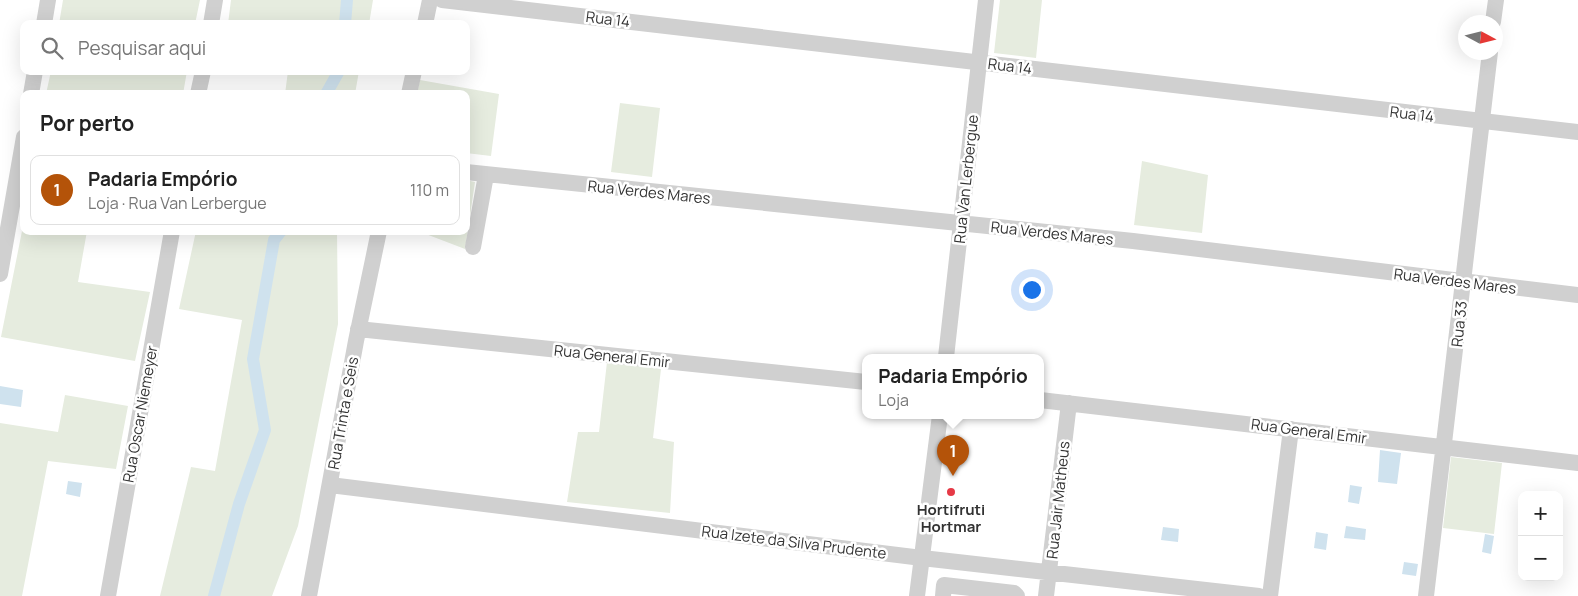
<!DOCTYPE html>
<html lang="pt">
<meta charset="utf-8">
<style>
:root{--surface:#fff;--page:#f6f6f6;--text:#222;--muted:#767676;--line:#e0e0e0;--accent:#b45309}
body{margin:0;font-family:Manrope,sans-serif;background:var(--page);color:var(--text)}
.controls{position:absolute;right:15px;bottom:15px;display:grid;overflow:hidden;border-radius:10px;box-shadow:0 5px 20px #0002}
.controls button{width:45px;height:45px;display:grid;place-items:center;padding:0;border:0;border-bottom:1px solid var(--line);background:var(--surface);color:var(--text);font:25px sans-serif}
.compass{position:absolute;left:1458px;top:15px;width:45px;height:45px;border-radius:50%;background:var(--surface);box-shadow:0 5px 20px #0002;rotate:97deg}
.you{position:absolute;left:1031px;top:289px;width:18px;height:18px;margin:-12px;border:4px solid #fff;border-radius:50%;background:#1a73e8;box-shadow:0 0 0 8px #1a73e833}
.badge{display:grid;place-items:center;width:32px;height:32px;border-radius:50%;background:var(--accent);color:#fff;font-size:16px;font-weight:700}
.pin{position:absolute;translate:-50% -41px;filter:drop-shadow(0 1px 2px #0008)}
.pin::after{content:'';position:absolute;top:26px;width:18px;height:15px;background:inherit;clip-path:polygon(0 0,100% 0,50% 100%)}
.popup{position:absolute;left:862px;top:354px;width:182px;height:65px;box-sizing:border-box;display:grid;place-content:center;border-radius:10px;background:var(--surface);filter:drop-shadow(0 1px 4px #0005);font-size:16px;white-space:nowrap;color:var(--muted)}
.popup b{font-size:19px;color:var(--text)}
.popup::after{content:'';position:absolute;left:50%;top:100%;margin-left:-10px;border:10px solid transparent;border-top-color:var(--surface)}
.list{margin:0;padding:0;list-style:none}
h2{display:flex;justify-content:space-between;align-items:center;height:65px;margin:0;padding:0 20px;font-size:21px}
h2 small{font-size:16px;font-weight:400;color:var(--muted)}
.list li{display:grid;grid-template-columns:32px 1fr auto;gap:15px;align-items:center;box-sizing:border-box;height:70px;margin:0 10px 10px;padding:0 10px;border:1px solid var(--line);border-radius:10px}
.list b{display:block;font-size:19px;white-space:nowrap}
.list p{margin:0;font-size:16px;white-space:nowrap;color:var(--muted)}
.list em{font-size:16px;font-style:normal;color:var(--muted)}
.icon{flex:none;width:28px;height:28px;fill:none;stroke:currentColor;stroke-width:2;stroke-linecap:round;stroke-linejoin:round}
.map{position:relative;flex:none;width:1578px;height:596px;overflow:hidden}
.search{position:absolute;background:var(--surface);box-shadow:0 5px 20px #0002;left:20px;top:20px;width:450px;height:55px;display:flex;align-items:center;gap:12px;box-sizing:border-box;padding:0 18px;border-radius:10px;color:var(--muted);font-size:19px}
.panel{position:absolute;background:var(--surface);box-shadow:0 5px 20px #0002;left:20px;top:90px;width:450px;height:145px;border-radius:10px}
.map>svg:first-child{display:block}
.green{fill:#e6ecdf}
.water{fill:#cfe2ee}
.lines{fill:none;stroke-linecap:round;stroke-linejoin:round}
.canal{stroke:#cfe2ee;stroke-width:12}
.minor{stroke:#d0d0d0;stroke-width:16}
.poi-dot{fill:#e63946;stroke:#fff;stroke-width:2}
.labels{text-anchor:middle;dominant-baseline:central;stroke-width:5;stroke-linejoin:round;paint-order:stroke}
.street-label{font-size:15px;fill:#333;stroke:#fff}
.poi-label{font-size:15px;font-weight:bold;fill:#333;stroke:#fff}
</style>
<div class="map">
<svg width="1578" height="596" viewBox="0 0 1578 596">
<rect width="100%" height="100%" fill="#fff"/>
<!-- green -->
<path class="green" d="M 63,0 L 200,0 L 195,24 L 59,24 Z
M 231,0 L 373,0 L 369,24 L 228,24 Z
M 1000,0 L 1042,0 L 1036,58 L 994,53 Z
M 51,71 L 187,71 L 183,94 L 46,94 Z
M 288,71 L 359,71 L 355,94 L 285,94 Z
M 420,80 L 499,94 L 491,156 L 466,153 L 466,94 L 417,94 Z
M 620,103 L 660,108 L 652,177 L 611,172 Z
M 1142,161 L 1208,175 L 1202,233 L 1134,225 Z
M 466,180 L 475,182 L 465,249 L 418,231 L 466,231 Z
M 22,231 L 57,234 L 58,231 L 87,231 L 78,282 L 150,292 L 135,361 L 1,337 Z
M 196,231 L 337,231 L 338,324 L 298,526 L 272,596 L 160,596 L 191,467 L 215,471 L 242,320 L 179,309 Z
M 607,362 L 661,369 L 653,438 L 674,442 L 670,513 L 567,502 L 578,432 L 599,432 Z
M 65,395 L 128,406 L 116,469 L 48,461 L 22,596 L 0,596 L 0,423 L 58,432 Z
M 1451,457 L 1502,463 L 1494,534 L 1443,528 Z"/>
<!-- water -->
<path class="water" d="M 0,386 L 23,390 L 21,407 L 0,404 Z
M 1380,450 L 1401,453 L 1397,484 L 1378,482 Z
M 68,481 L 82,483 L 80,497 L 66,494 Z
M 1350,485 L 1362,487 L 1359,504 L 1348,502 Z
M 1346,526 L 1366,529 L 1365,540 L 1344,538 Z
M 1163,527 L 1179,529 L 1178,542 L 1161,540 Z
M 1316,532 L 1328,534 L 1326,550 L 1314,548 Z
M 1485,534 L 1494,536 L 1491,554 L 1482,552 Z
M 1404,562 L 1418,564 L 1416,576 L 1402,574 Z"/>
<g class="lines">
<!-- canal -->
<path class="canal" d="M 345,24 L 347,0
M 326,94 L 339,71
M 214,596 L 239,504 L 265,430 L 253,359 L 274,240 L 281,231"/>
<!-- minor -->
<path class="minor" d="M 442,0 L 1578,132
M 1493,22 L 1496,0
M 44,24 L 48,0
M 211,24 L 215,0
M 425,24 L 430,0
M 31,94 L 35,71
M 198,94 L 203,71
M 409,94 L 414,71
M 466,172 L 1133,241 L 1578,295
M 473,247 L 486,175
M 0,274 L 24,137
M 358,329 L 866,382
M 946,357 L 986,0
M 1040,400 L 1578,463
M 330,485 L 922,558 L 1259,596
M 108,596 L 172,231
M 309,596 L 356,341 L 379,231
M 917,596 L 940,415
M 943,596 L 944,585 L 1014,593 L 1017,596
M 1046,596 L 1069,403
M 1270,596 L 1291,429
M 1426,596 L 1490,52"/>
</g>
<!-- markers -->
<circle class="poi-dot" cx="951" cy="492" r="5"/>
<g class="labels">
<!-- street labels -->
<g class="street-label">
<text transform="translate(608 19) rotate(7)">Rua 14</text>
<text transform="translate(1010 66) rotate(7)">Rua 14</text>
<text transform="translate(1412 114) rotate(7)">Rua 14</text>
<text transform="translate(966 179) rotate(-84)">Rua Van Lerbergue</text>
<text transform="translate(649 192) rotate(6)">Rua Verdes Mares</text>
<text transform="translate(1052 233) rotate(6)">Rua Verdes Mares</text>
<text transform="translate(1455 281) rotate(7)">Rua Verdes Mares</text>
<text transform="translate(1459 324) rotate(-84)">Rua 33</text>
<text transform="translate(612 356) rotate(6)">Rua General Emir</text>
<text transform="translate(343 413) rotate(-80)">Rua Trinta e Seis</text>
<text transform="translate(140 414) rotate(-80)">Rua Oscar Niemeyer</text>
<text transform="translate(1309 431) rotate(7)">Rua General Emir</text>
<text transform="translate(1058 500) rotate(-84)">Rua Jair Matheus</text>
<text transform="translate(794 542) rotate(7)">Rua Izete da Silva Prudente</text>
</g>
<!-- poi labels -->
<g class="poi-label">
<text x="951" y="509">Hortifruti<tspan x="951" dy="17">Hortmar</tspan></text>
</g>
</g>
</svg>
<div class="controls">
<button>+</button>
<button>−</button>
</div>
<svg class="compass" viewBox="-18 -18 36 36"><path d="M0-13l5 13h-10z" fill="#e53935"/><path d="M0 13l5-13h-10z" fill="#767676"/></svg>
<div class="you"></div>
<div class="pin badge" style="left:953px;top:476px">1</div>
<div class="popup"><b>Padaria Empório</b>Loja</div>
<div class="search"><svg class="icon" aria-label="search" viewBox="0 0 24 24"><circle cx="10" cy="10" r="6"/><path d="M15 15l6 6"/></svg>Pesquisar aqui</div>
<section class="panel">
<h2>Por perto<small></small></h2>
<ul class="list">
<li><span class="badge">1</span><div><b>Padaria Empório</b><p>Loja · Rua Van Lerbergue</p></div><em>110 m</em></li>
</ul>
</section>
</div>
